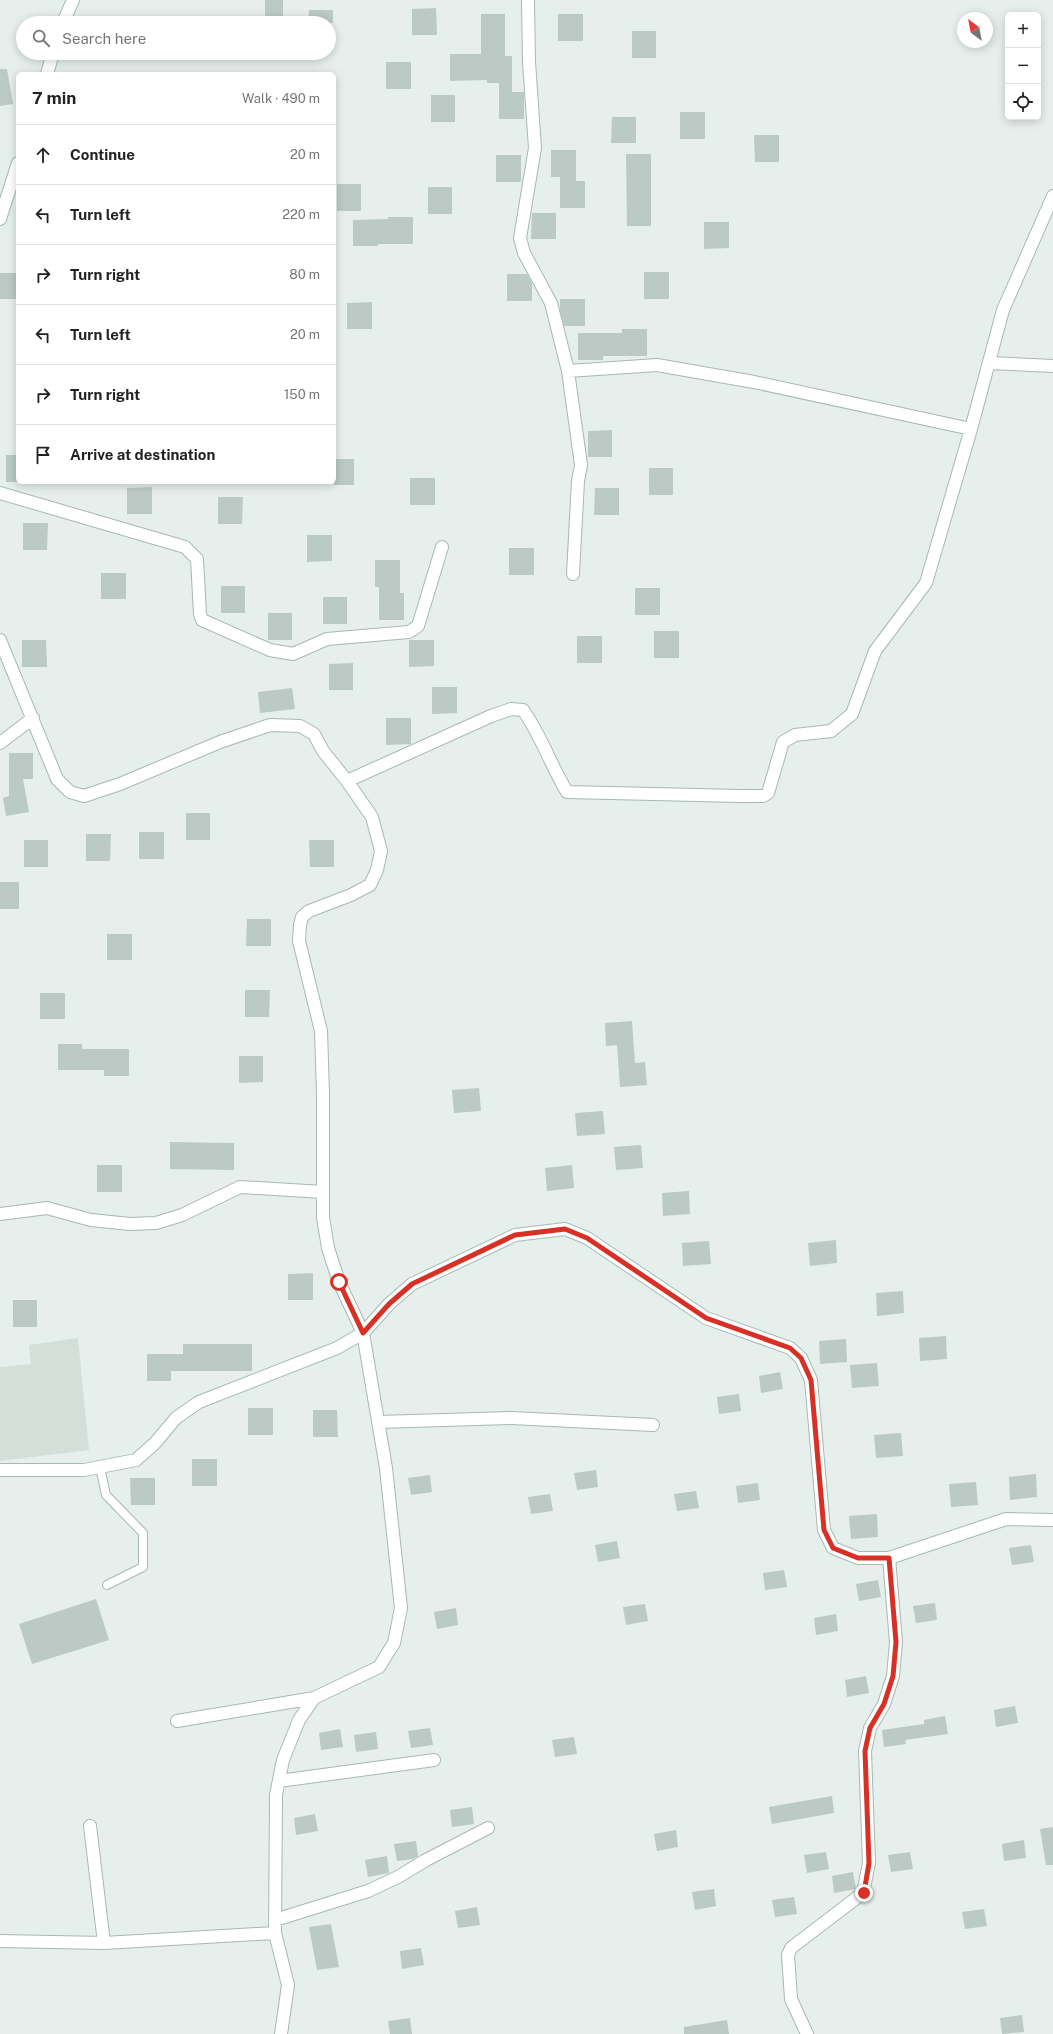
<!DOCTYPE html>
<meta charset="utf-8">
<style>
:root{--surface:#fff;--page:#f2f2f2;--text:#222;--muted:#767676;--line:#e0e0e0}
body{margin:0;font-family:"Public Sans",sans-serif;background:var(--page);color:var(--text)}
.controls{position:absolute;right:12px;top:12px;display:grid;overflow:hidden;border-radius:6px;box-shadow:0 2px 10px #0003}
.controls button{width:36px;height:36px;display:grid;place-items:center;padding:0;border:0;border-bottom:1px solid var(--line);background:var(--surface);color:var(--text);font:20px sans-serif}
.compass{position:absolute;left:957px;top:12px;width:36px;height:36px;border-radius:50%;background:var(--surface);box-shadow:0 2px 10px #0003;rotate:328deg}
.stop{position:absolute;width:12px;height:12px;margin:-9px;border:3px solid #d93025;border-radius:50%;background:#fff}
.stop.end{background:#d93025;border-color:#fff;box-shadow:0 1px 4px #0008}
.list{margin:0;padding:0;list-style:none}
h2{display:flex;justify-content:space-between;align-items:center;height:52px;margin:0;padding:0 16px;font-size:17px}
h2 small{font-size:13px;font-weight:400;color:var(--muted)}
.list li{display:grid;grid-template-columns:26px 1fr auto;gap:12px;align-items:center;box-sizing:border-box;height:60px;padding:0 16px;border-top:1px solid var(--line)}
.list b{display:block;font-size:15px;white-space:nowrap}
.list em{font-size:13px;font-style:normal;color:var(--muted)}
.icon{flex:none;width:22px;height:22px;fill:none;stroke:currentColor;stroke-width:2;stroke-linecap:round;stroke-linejoin:round}
.map{position:relative;flex:none;width:1053px;height:2034px;overflow:hidden}
.search{position:absolute;background:var(--surface);box-shadow:0 2px 10px #0003;left:16px;top:16px;width:320px;height:44px;display:flex;align-items:center;gap:10px;box-sizing:border-box;padding:0 14px;border-radius:22px;color:var(--muted);font-size:15px}
.panel{position:absolute;background:var(--surface);box-shadow:0 2px 10px #0003;left:16px;top:72px;width:320px;height:412px;border-radius:6px}
.map>svg:first-child{display:block}
.built{fill:#d4dfda}
.building{fill:#bbcac4}
.lines{fill:none;stroke-linecap:round;stroke-linejoin:round}
.lane-casing{stroke:#a8b8b2;stroke-width:10}
.street-casing{stroke:#a8b8b2;stroke-width:14}
.secondary-casing{stroke:#a4bbb3;stroke-width:14}
.lane{stroke:#fff;stroke-width:8}
.street{stroke:#fff;stroke-width:12}
.secondary{stroke:#fff;stroke-width:12}
.route{stroke:#d93025;stroke-width:5}
</style>
<div class="map">
<svg width="1053" height="2034" viewBox="0 0 1053 2034">
<rect width="100%" height="100%" fill="#e6efeb"/>
<!-- built -->
<path class="built" d="M 78,1338 L 89,1450 L 0,1461 L 0,1367 L 31,1364 L 29,1345 Z"/>
<!-- building -->
<path class="building" d="M 265,0 L 283,0 L 283,23 L 265,23 Z
M 436,8 L 437,35 L 412,35 L 412,9 Z
M 309,10 L 333,10 L 333,23 L 308,23 Z
M 481,14 L 505,14 L 505,56 L 512,56 L 512,92 L 524,92 L 524,119 L 499,119 L 499,83 L 487,83 L 487,80 L 450,81 L 450,54 L 481,54 Z
M 558,14 L 583,14 L 583,41 L 558,41 Z
M 632,31 L 656,31 L 656,58 L 632,58 Z
M 386,62 L 411,62 L 411,89 L 386,89 Z
M 0,69 L 7,69 L 13,104 L 0,106 Z
M 431,95 L 455,95 L 455,122 L 431,122 Z
M 680,112 L 705,112 L 705,139 L 680,139 Z
M 612,117 L 636,117 L 636,143 L 611,143 Z
M 754,135 L 779,135 L 779,162 L 755,162 Z
M 551,150 L 576,150 L 576,181 L 585,181 L 585,208 L 560,208 L 560,177 L 551,177 Z
M 626,154 L 651,154 L 651,226 L 627,226 Z
M 496,155 L 521,155 L 521,182 L 496,182 Z
M 337,184 L 361,184 L 361,211 L 337,211 Z
M 428,187 L 452,187 L 452,214 L 428,214 Z
M 532,213 L 556,213 L 556,239 L 531,239 Z
M 388,217 L 413,217 L 413,244 L 378,244 L 378,246 L 353,246 L 353,220 L 388,219 Z
M 704,222 L 729,222 L 729,248 L 704,249 Z
M 644,272 L 669,272 L 669,299 L 644,299 Z
M 0,273 L 18,273 L 18,299 L 0,299 Z
M 507,274 L 527,274 L 532,283 L 532,301 L 507,301 Z
M 560,299 L 585,299 L 585,326 L 564,326 L 560,309 Z
M 372,302 L 372,329 L 347,329 L 347,303 Z
M 622,329 L 647,329 L 647,356 L 603,356 L 603,360 L 578,360 L 578,333 L 622,333 Z
M 612,430 L 612,457 L 588,457 L 588,431 Z
M 6,455 L 18,455 L 18,482 L 6,482 Z
M 334,459 L 354,459 L 354,485 L 334,485 Z
M 649,468 L 673,468 L 673,495 L 649,495 Z
M 410,478 L 435,478 L 435,505 L 410,505 Z
M 152,487 L 152,514 L 127,514 L 127,488 Z
M 595,488 L 619,488 L 619,515 L 594,515 Z
M 218,497 L 243,497 L 242,524 L 218,524 Z
M 23,523 L 48,523 L 47,550 L 23,550 Z
M 307,535 L 332,535 L 332,561 L 307,562 Z
M 509,548 L 534,548 L 534,575 L 509,575 Z
M 375,560 L 400,560 L 400,593 L 404,593 L 404,620 L 379,620 L 379,587 L 375,587 Z
M 101,573 L 126,573 L 126,599 L 101,599 Z
M 221,586 L 245,586 L 245,613 L 221,613 Z
M 635,588 L 660,588 L 660,615 L 635,615 Z
M 323,597 L 347,597 L 347,624 L 323,624 Z
M 268,613 L 292,613 L 292,640 L 268,640 Z
M 654,631 L 679,631 L 679,658 L 654,658 Z
M 577,636 L 602,636 L 602,663 L 577,663 Z
M 22,640 L 46,640 L 47,667 L 22,667 Z
M 409,640 L 434,640 L 434,666 L 409,667 Z
M 353,663 L 353,690 L 329,690 L 329,664 Z
M 432,687 L 457,687 L 457,713 L 432,714 Z
M 292,688 L 295,709 L 260,713 L 258,692 Z
M 386,718 L 411,718 L 411,744 L 386,745 Z
M 9,753 L 33,753 L 33,779 L 23,779 L 29,812 L 6,816 L 3,798 L 9,796 Z
M 186,813 L 210,813 L 210,840 L 186,840 Z
M 139,832 L 164,832 L 164,859 L 139,859 Z
M 86,834 L 111,834 L 110,861 L 86,861 Z
M 24,840 L 48,840 L 48,867 L 24,867 Z
M 309,840 L 334,840 L 334,867 L 310,867 Z
M 0,882 L 19,882 L 19,909 L 0,909 Z
M 247,919 L 271,919 L 271,946 L 246,946 Z
M 107,934 L 132,934 L 132,960 L 107,960 Z
M 245,990 L 270,990 L 269,1017 L 245,1017 Z
M 40,993 L 65,993 L 65,1019 L 40,1019 Z
M 632,1021 L 635,1063 L 645,1062 L 647,1085 L 620,1087 L 617,1045 L 606,1046 L 605,1023 Z
M 58,1044 L 82,1044 L 82,1049 L 129,1049 L 129,1076 L 104,1076 L 104,1070 L 58,1070 Z
M 239,1056 L 263,1056 L 263,1082 L 239,1083 Z
M 479,1088 L 481,1111 L 454,1113 L 452,1090 Z
M 603,1111 L 605,1134 L 577,1136 L 575,1113 Z
M 170,1142 L 234,1143 L 234,1170 L 170,1169 Z
M 641,1145 L 643,1168 L 616,1170 L 614,1147 Z
M 97,1165 L 122,1165 L 122,1192 L 97,1192 Z
M 572,1165 L 574,1188 L 547,1191 L 545,1168 Z
M 689,1191 L 690,1214 L 663,1216 L 662,1193 Z
M 836,1240 L 837,1263 L 810,1266 L 808,1243 Z
M 709,1241 L 711,1264 L 683,1266 L 682,1243 Z
M 313,1273 L 313,1300 L 288,1300 L 288,1274 Z
M 903,1291 L 904,1313 L 877,1316 L 876,1293 Z
M 13,1300 L 37,1300 L 37,1327 L 13,1327 Z
M 946,1336 L 947,1359 L 920,1361 L 919,1338 Z
M 846,1339 L 847,1362 L 820,1364 L 819,1341 Z
M 183,1344 L 252,1344 L 252,1371 L 171,1371 L 171,1381 L 147,1381 L 147,1354 L 183,1354 Z
M 877,1363 L 879,1386 L 852,1388 L 850,1365 Z
M 780,1372 L 783,1389 L 761,1393 L 759,1376 Z
M 739,1394 L 741,1411 L 719,1414 L 717,1397 Z
M 248,1408 L 273,1408 L 273,1435 L 248,1435 Z
M 313,1410 L 337,1410 L 338,1437 L 313,1437 Z
M 901,1433 L 903,1456 L 876,1458 L 874,1435 Z
M 192,1459 L 217,1459 L 217,1486 L 192,1486 Z
M 596,1470 L 598,1487 L 577,1490 L 574,1473 Z
M 1036,1474 L 1037,1497 L 1010,1500 L 1009,1477 Z
M 430,1475 L 432,1492 L 411,1495 L 408,1478 Z
M 130,1478 L 155,1478 L 155,1505 L 131,1505 Z
M 976,1482 L 978,1505 L 951,1507 L 949,1484 Z
M 758,1483 L 760,1500 L 738,1503 L 736,1486 Z
M 696,1491 L 699,1508 L 677,1511 L 674,1494 Z
M 550,1494 L 553,1511 L 531,1514 L 528,1497 Z
M 877,1514 L 878,1537 L 851,1539 L 849,1516 Z
M 617,1541 L 620,1558 L 598,1562 L 595,1545 Z
M 1031,1545 L 1034,1562 L 1012,1565 L 1009,1548 Z
M 784,1570 L 787,1587 L 765,1590 L 763,1573 Z
M 878,1580 L 881,1597 L 859,1601 L 856,1584 Z
M 96,1599 L 109,1640 L 32,1664 L 19,1624 Z
M 935,1603 L 937,1620 L 916,1623 L 913,1606 Z
M 645,1604 L 648,1621 L 626,1625 L 623,1607 Z
M 456,1608 L 458,1625 L 437,1629 L 434,1612 Z
M 836,1614 L 838,1631 L 816,1635 L 814,1618 Z
M 866,1676 L 869,1693 L 847,1697 L 845,1680 Z
M 1015,1706 L 1018,1723 L 996,1727 L 994,1710 Z
M 945,1716 L 948,1734 L 905,1740 L 906,1744 L 884,1747 L 882,1730 L 924,1724 L 924,1720 Z
M 430,1728 L 433,1745 L 411,1748 L 408,1731 Z
M 340,1729 L 343,1747 L 321,1750 L 319,1733 Z
M 376,1732 L 378,1749 L 356,1752 L 354,1735 Z
M 574,1737 L 577,1754 L 555,1757 L 552,1740 Z
M 832,1796 L 834,1813 L 772,1824 L 769,1807 Z
M 472,1807 L 474,1824 L 452,1827 L 450,1810 Z
M 315,1814 L 318,1831 L 296,1835 L 294,1818 Z
M 1053,1827 L 1053,1865 L 1046,1865 L 1040,1829 Z
M 676,1830 L 678,1847 L 657,1851 L 654,1834 Z
M 1024,1840 L 1026,1858 L 1004,1861 L 1002,1844 Z
M 416,1841 L 418,1856 L 413,1859 L 397,1861 L 394,1844 Z
M 826,1852 L 829,1869 L 807,1873 L 804,1855 Z
M 910,1852 L 913,1869 L 891,1872 L 888,1855 Z
M 387,1856 L 389,1873 L 368,1877 L 365,1860 Z
M 853,1872 L 856,1889 L 834,1893 L 832,1876 Z
M 714,1889 L 716,1906 L 695,1910 L 692,1892 Z
M 794,1897 L 797,1914 L 775,1917 L 772,1900 Z
M 477,1907 L 480,1925 L 458,1928 L 455,1911 Z
M 984,1909 L 987,1926 L 965,1929 L 962,1912 Z
M 331,1924 L 339,1967 L 317,1970 L 309,1927 Z
M 421,1948 L 424,1965 L 402,1969 L 400,1951 Z
M 1022,2015 L 1024,2032 L 1002,2034 L 1000,2018 Z
M 410,2018 L 412,2034 L 390,2034 L 388,2021 Z
M 727,2020 L 729,2034 L 684,2034 L 684,2027 Z"/>
<g class="lines">
<defs>
<path id="lane" d="M 100,1467 L 106,1495 L 143,1533 L 143,1567 L 107,1585"/>
<path id="street" d="M 528,0 L 529,62 L 535,148 L 520,238 L 524,253 L 551,303 L 568,371 L 581,465 L 578,481 L 573,574
M 989,363 L 1053,366
M 568,371 L 657,365 L 754,382 L 971,429
M 0,493 L 185,547 L 197,559 L 200,614 L 202,620 L 270,650 L 293,654 L 327,639 L 409,632 L 418,626 L 442,547
M 0,640 L 57,779 L 70,792 L 84,796 L 120,784 L 220,742 L 270,725 L 300,726 L 314,734 L 323,751 L 347,781 L 372,817 L 381,851 L 377,870 L 370,885 L 351,895 L 309,911 L 302,917 L 300,925 L 299,941 L 321,1031 L 323,1094 L 323,1217 L 328,1248 L 339,1282 L 363,1333 L 386,1468 L 401,1608 L 394,1643 L 379,1667 L 314,1698 L 299,1720 L 283,1760 L 276,1795 L 275,1933 L 288,1985 L 281,2034
M 0,743 L 33,718
M 347,781 L 491,716 L 511,709 L 523,710 C 541,735 551,766 567,792 L 741,796 L 763,796 L 768,793 L 783,742 L 795,735 L 831,731 L 852,714 L 875,651 L 926,583 L 971,429 L 1003,310 L 1053,196
M 0,1214 L 47,1208 L 91,1220 L 130,1224 L 156,1223 L 182,1215 L 240,1187 L 323,1192
M 378,1422 L 511,1418 L 653,1425
M 177,1721 L 314,1698
M 279,1781 L 434,1760
M 90,1826 L 104,1943
M 275,1920 L 368,1891 L 398,1877 L 426,1860 L 488,1828
M 0,1941 L 104,1943 L 275,1933
M 807,2034 L 791,1999 L 788,1955 L 791,1948 L 863,1893 L 869,1863 L 865,1751 L 870,1728 L 884,1704 L 893,1676 L 896,1642 L 889,1558"/>
<path id="secondary" d="M 63,23 L 73,0
M 47,74 L 53,53
M 0,219 L 18,163
M 0,1470 L 84,1470 L 136,1460 L 155,1443 L 176,1418 L 199,1402 L 337,1348 L 363,1333 L 389,1304 L 412,1284 L 515,1235 L 565,1229 L 587,1238 L 706,1318 L 790,1348 L 801,1358 L 811,1380 L 824,1530 L 833,1548 L 858,1558 L 889,1558 L 1006,1519 L 1053,1520"/>
</defs>
<!-- lane casing -->
<use href="#lane" class="lane-casing"/>
<!-- street casing -->
<use href="#street" class="street-casing"/>
<!-- secondary casing -->
<use href="#secondary" class="secondary-casing"/>
<!-- lane -->
<use href="#lane" class="lane"/>
<!-- street -->
<use href="#street" class="street"/>
<!-- secondary -->
<use href="#secondary" class="secondary"/>
</g>
<g class="lines">
<!-- route -->
<path class="route" d="M 339,1282 L 363,1333 L 389,1304 L 412,1284 L 515,1235 L 565,1229 L 587,1238 L 706,1318 L 790,1348 L 801,1358 L 811,1380 L 824,1530 L 833,1548 L 858,1558 L 889,1558 L 896,1642 L 893,1676 L 884,1704 L 870,1728 L 865,1751 L 869,1863 L 864,1893"/>
</g>
</svg>
<div class="controls">
<button>+</button>
<button>−</button>
<button><svg class="icon" aria-label="locate" viewBox="0 0 24 24"><circle cx="12" cy="12" r="6"/><path d="M12 2v4M12 18v4M2 12h4M18 12h4"/></svg></button>
</div>
<svg class="compass" viewBox="-18 -18 36 36"><path d="M0-13l5 13h-10z" fill="#e53935"/><path d="M0 13l5-13h-10z" fill="#767676"/></svg>
<div class="stop" style="left:339px;top:1282px"></div>
<div class="stop end" style="left:864px;top:1893px"></div>
<div class="search"><svg class="icon" aria-label="search" viewBox="0 0 24 24"><circle cx="10" cy="10" r="6"/><path d="M15 15l6 6"/></svg>Search here</div>
<section class="panel">
<h2>7 min<small>Walk · 490 m</small></h2>
<ul class="list">
<li><svg class="icon" aria-label="ahead" viewBox="0 0 24 24"><path d="M12 20V5M6 11l6-6 6 6"/></svg><div><b>Continue</b></div><em>20 m</em></li>
<li><svg class="icon" aria-label="left" viewBox="0 0 24 24"><path d="M17 20v-9H6M10 6l-5 5 5 5"/></svg><div><b>Turn left</b></div><em>220 m</em></li>
<li><svg class="icon" aria-label="right" viewBox="0 0 24 24"><path d="M7 20v-9h11M14 6l5 5-5 5"/></svg><div><b>Turn right</b></div><em>80 m</em></li>
<li><svg class="icon" aria-label="left" viewBox="0 0 24 24"><path d="M17 20v-9H6M10 6l-5 5 5 5"/></svg><div><b>Turn left</b></div><em>20 m</em></li>
<li><svg class="icon" aria-label="right" viewBox="0 0 24 24"><path d="M7 20v-9h11M14 6l5 5-5 5"/></svg><div><b>Turn right</b></div><em>150 m</em></li>
<li><svg class="icon" aria-label="arrive" viewBox="0 0 24 24"><path d="M6 21V4h12l-3 4 3 4H6"/></svg><div><b>Arrive at destination</b></div></li>
</ul>
</section>
</div>
